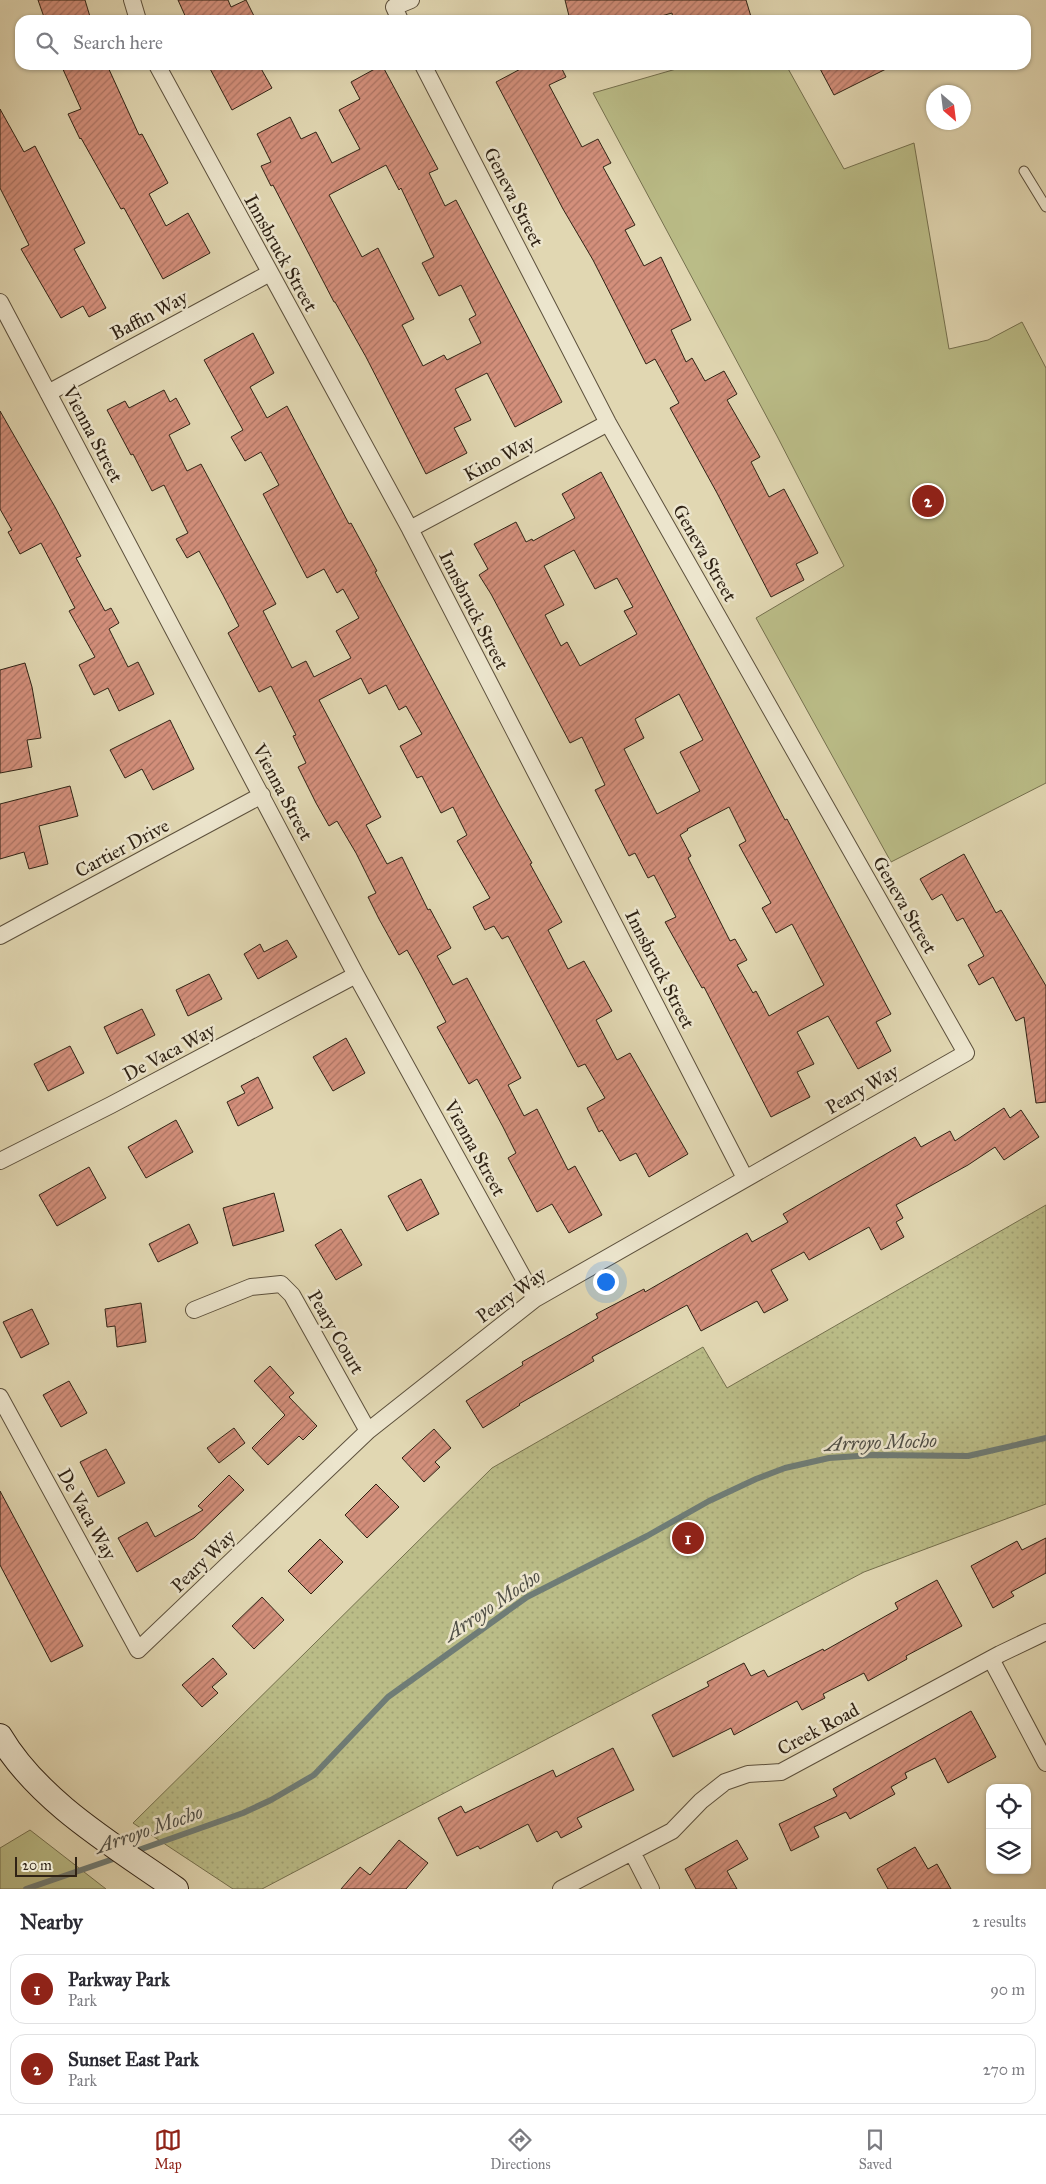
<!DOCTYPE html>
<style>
:root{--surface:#fff;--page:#f2f2f3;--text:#2b2b33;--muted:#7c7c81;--line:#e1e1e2;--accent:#8f2418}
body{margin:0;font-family:"IM FELL Great Primer",serif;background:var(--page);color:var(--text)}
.controls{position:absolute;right:15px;bottom:15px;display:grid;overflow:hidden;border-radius:10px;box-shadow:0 1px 4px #0004}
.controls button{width:45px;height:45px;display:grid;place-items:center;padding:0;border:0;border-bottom:1px solid var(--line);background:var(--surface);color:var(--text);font:25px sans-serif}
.compass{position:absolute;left:926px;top:85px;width:45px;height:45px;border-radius:50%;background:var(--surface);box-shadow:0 1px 4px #0004;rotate:152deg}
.scale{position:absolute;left:15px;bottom:12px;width:62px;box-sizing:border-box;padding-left:5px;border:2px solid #302315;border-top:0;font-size:14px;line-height:18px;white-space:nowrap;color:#302315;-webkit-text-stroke:4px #ece5cd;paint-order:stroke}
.you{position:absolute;left:605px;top:1281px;width:18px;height:18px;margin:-12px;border:4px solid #fff;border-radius:50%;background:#1a73e8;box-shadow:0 0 0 8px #1a73e833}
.badge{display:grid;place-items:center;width:32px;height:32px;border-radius:50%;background:var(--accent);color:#fff;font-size:16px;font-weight:700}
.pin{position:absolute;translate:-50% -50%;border:2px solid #fff;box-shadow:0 1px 5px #0006}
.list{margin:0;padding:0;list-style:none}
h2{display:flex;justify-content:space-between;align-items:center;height:65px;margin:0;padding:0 20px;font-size:21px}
h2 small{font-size:16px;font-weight:400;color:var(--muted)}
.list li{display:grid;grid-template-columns:32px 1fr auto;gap:15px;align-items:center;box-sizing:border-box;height:70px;margin:0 10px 10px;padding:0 10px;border:1px solid var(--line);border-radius:15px}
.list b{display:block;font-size:19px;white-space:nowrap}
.list p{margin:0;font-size:16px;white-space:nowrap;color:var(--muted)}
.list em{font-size:16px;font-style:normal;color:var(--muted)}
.icon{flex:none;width:28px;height:28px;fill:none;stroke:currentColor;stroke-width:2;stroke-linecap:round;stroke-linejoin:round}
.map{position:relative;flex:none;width:1046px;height:1889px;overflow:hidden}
.search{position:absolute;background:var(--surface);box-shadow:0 1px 4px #0004;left:15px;right:15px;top:15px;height:55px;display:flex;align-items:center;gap:12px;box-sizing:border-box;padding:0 18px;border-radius:15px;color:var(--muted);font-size:19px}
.sheet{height:225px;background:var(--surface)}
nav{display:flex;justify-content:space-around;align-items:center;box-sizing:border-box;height:70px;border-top:1px solid var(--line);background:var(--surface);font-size:14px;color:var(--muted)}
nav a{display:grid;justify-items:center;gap:2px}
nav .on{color:var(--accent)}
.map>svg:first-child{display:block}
.grass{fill:url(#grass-dots);stroke:#75704e}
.park{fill:#babc87;stroke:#75704e}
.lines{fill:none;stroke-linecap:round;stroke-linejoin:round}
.stream{stroke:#6f7c76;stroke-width:6}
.building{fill:url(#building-hatch);stroke:#302315;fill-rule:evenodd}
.lane-casing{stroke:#5c503c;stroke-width:11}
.street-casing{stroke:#5c503c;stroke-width:18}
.secondary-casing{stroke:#302315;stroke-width:26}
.lane{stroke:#ece5cd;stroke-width:9}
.street{stroke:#ece5cd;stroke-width:16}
.secondary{stroke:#ece5cd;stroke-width:24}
.labels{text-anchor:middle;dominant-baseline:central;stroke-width:5;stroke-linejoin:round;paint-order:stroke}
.street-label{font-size:19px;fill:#302315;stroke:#ece5cd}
.water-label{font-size:20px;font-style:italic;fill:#504f46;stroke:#ece5cd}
</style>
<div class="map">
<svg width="1046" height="1889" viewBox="0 0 1046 1889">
<defs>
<pattern id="grass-dots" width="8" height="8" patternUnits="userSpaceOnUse" patternTransform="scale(1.25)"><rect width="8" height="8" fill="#babc87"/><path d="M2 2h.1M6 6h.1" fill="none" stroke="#a0a174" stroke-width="1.8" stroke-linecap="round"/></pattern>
<pattern id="building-hatch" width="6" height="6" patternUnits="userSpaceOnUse" patternTransform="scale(1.25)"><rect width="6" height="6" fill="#d38f7b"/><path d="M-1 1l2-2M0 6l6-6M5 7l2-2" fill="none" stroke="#ac7464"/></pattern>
</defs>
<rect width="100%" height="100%" fill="#e1d7b2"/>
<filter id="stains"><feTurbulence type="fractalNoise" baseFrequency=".004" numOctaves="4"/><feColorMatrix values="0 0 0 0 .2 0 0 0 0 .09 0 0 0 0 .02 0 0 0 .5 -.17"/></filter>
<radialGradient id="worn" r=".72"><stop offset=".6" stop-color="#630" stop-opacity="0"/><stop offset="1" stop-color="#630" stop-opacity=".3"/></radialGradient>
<!-- grass -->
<path class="grass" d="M 1046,1205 L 1046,1504 L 864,1572 L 262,1889 L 233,1889 L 133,1823 L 492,1468 L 703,1347 L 727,1388 Z"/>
<!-- park -->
<path class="park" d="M 690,65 L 786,65 L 844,169 L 914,143 L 949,349 L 988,340 L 1022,322 L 1046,368 L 1046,783 L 891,862 L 756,618 L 844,566 L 777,436 L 593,93 Z
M 30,1830 L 106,1889 L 0,1889 L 0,1848 Z"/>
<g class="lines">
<!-- stream -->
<path class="stream" d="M 133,1852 L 243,1813 L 271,1800 L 314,1775 L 388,1697 L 527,1597 L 647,1536 L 709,1501 L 756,1479 L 785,1468 L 829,1458 L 873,1455 L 968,1456 L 1046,1438
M 26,1889 L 119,1857"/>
</g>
<!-- building -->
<path class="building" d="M 38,0 L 85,0 L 91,20 L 45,20 Z
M 178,0 L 228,0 L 231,7 L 246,0 L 256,20 L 187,20 Z
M 565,0 L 746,0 L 752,20 L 673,20 L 672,13 L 647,20 L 570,20 Z
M 61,65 L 107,65 L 139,135 L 142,134 L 168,183 L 149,194 L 166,226 L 188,213 L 210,253 L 163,279 L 124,208 L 121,209 L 81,138 L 80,139 L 68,114 L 81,109 Z
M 208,65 L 259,65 L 272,88 L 232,110 Z
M 382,65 L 438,169 L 429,173 L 445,206 L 456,200 L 562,402 L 515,427 L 487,373 L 455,389 L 471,420 L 454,428 L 467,453 L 426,474 L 366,357 L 335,302 L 334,302 L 273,185 L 271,186 L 261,166 L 271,162 L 257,134 L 290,117 L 301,139 L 316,132 L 332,163 L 360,149 L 339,110 L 360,99 L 351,82 ZM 386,165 L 399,190 L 401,188 L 434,257 L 422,263 L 439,296 L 461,285 L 476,315 L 469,319 L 481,343 L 447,360 L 444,355 L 423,366 L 402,325 L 414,319 L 378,248 L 362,257 L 329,195 Z
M 528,65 L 560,65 L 566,77 L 549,85 L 582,147 L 598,139 L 611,163 L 603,167 L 635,225 L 625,230 L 644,266 L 661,257 L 691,320 L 671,330 L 686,362 L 692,358 L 705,381 L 724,371 L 737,394 L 727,400 L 760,457 L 751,462 L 769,497 L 784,489 L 818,553 L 796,564 L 804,580 L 771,597 L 717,493 L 670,408 L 679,403 L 655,359 L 646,364 L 593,260 L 563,209 L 496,82 Z
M 818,65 L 894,65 L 834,95 Z
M 0,109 L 24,152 L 35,146 L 85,243 L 74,249 L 106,308 L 89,317 L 83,306 L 61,318 L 21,249 L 29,245 L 0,188 Z
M 253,333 L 274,373 L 250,387 L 267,418 L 287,406 L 349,524 L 351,523 L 377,571 L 375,572 L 500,806 L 532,863 L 530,864 L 562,922 L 548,930 L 568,969 L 584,961 L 612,1011 L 596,1020 L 617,1060 L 630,1053 L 688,1154 L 649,1177 L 636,1153 L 620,1161 L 602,1130 L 599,1132 L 587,1108 L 605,1098 L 585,1064 L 578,1067 L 508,936 L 502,939 L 494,926 L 485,930 L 473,907 L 490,898 L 457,841 L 467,835 L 453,807 L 441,813 L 422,776 L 417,778 L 400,746 L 422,734 L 406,706 L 399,710 L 386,685 L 369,694 L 361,678 L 319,700 L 381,817 L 366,825 L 387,864 L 402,857 L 428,910 L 430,909 L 451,948 L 437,956 L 453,985 L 467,978 L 521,1078 L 508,1085 L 524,1116 L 537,1109 L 568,1170 L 575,1166 L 602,1215 L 569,1233 L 552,1204 L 537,1212 L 508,1158 L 516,1153 L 503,1127 L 477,1079 L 469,1084 L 437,1027 L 446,1022 L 421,975 L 407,950 L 399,955 L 379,919 L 368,897 L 376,893 L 356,853 L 337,821 L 329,826 L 316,803 L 298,767 L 306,763 L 293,736 L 296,735 L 271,686 L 259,692 L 228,633 L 239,626 L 223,595 L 199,551 L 187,558 L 176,539 L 188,533 L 164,485 L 152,491 L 133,454 L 131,455 L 107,410 L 125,401 L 129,408 L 164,390 L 170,402 L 176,398 L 190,424 L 169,435 L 187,471 L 201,464 L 276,604 L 263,611 L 292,668 L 306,661 L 314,677 L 351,658 L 336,631 L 359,618 L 343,589 L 337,593 L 324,569 L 307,578 L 263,494 L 279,485 L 261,452 L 245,461 L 231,437 L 243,430 L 204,360 Z
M 0,411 L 55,507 L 81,556 L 76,558 L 105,611 L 111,608 L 119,623 L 109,629 L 128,667 L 138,662 L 154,694 L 119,711 L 108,688 L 94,695 L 79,665 L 95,657 L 69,611 L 75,608 L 41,543 L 20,554 L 8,532 L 12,530 L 0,509 Z
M 601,472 L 785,820 L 787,819 L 891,1014 L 876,1022 L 891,1051 L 858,1069 L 828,1016 L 797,1032 L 814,1064 L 797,1072 L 810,1097 L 771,1117 L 704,987 L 702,988 L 665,922 L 676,917 L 654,875 L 648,878 L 635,853 L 629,856 L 595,790 L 605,785 L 582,737 L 570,743 L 491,594 L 479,575 L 488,569 L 474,544 L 516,522 L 526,542 L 532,539 L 533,541 L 575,518 L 562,494 ZM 574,550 L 595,589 L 617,578 L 633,607 L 624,611 L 637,634 L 580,666 L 567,642 L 561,646 L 545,615 L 564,605 L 544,566 ZM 679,694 L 703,740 L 680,752 L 700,791 L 657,814 L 624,749 L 644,738 L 635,719 ZM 729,807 L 746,841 L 739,845 L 771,903 L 762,908 L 776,933 L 792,924 L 824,985 L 769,1016 L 756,991 L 753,993 L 737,965 L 747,960 L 735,939 L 730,941 L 688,858 L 691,856 L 680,835 L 688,830 L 687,829 Z
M 25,663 L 32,687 L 41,738 L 27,740 L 32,767 L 0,773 L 0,670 Z
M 170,720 L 194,769 L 153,790 L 142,769 L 125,778 L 110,750 Z
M 70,786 L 78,816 L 39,826 L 48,864 L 29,869 L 24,852 L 0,859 L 0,804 Z
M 964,854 L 996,913 L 1001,910 L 1046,986 L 1046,1102 L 1036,1103 L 1024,1017 L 1016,1021 L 993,977 L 979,985 L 968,965 L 984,956 L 963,918 L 957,921 L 942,894 L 932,900 L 920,879 Z
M 287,940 L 297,957 L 258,979 L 244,954 L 260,944 L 264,952 Z
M 209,974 L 222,999 L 188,1016 L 176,990 Z
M 142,1009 L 155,1035 L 117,1054 L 104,1027 Z
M 346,1038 L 365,1073 L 333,1091 L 313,1057 Z
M 70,1046 L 84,1073 L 48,1091 L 34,1064 Z
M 258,1077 L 273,1108 L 238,1126 L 227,1102 L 245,1093 L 241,1086 Z
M 1004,1108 L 1010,1118 L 1021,1110 L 1039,1137 L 1004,1160 L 995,1147 L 968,1165 L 896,1205 L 903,1218 L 896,1222 L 904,1237 L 881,1250 L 869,1227 L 809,1260 L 804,1252 L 771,1270 L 788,1300 L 764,1313 L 757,1301 L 701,1331 L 687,1305 L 592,1357 L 594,1361 L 519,1404 L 520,1405 L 483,1428 L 466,1401 L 523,1365 L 522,1362 L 598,1318 L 596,1314 L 644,1289 L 645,1292 L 747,1233 L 752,1242 L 788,1222 L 783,1214 L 915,1137 L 921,1147 L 950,1131 L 955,1141 Z
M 176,1120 L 193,1152 L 146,1178 L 128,1147 Z
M 89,1167 L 106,1198 L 57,1226 L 39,1195 Z
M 421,1179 L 439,1214 L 407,1231 L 388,1196 Z
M 274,1193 L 284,1231 L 233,1246 L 223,1208 Z
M 189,1224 L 198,1243 L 158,1262 L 149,1244 Z
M 341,1229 L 362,1265 L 336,1280 L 315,1245 Z
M 141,1303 L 146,1342 L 117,1347 L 115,1326 L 107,1327 L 105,1309 Z
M 32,1309 L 49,1344 L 21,1358 L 3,1322 Z
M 270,1366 L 294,1393 L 289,1397 L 317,1426 L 303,1440 L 299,1436 L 268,1465 L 252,1448 L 285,1415 L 254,1381 Z
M 69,1381 L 87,1413 L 61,1427 L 43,1395 Z
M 234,1428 L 245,1443 L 219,1463 L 207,1448 Z
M 434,1429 L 451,1448 L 435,1462 L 440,1467 L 424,1482 L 402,1458 Z
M 106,1449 L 125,1483 L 98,1497 L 80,1462 Z
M 229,1475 L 244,1490 L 194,1538 L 137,1572 L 118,1538 L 147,1522 L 155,1537 L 203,1510 L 198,1506 Z
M 376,1484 L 399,1507 L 367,1538 L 345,1515 Z
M 0,1491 L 83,1646 L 51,1662 L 0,1565 Z
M 1046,1538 L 1046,1573 L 1011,1592 L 1014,1596 L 993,1608 L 971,1566 L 1017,1541 L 1022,1550 Z
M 320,1539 L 343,1562 L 311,1594 L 288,1571 Z
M 937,1580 L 962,1626 L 906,1656 L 907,1659 L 868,1681 L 864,1673 L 823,1694 L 825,1698 L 802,1710 L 797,1701 L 734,1735 L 731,1728 L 673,1757 L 652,1715 L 709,1686 L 707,1682 L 744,1663 L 751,1676 L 764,1670 L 768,1677 L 823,1649 L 824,1651 L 898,1609 L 895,1603 Z
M 262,1597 L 284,1620 L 254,1649 L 232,1626 Z
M 213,1658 L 227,1674 L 212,1687 L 218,1693 L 202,1707 L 182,1685 Z
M 971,1711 L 996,1757 L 948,1783 L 935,1758 L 905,1773 L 907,1778 L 891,1787 L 895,1794 L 850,1819 L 846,1812 L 814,1827 L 819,1837 L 791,1851 L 779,1824 L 837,1796 L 833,1789 Z
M 613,1748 L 634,1790 L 577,1818 L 582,1827 L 561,1838 L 557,1831 L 537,1842 L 528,1824 L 480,1849 L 478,1846 L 457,1856 L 438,1818 L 461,1806 L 465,1813 L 553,1770 L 556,1777 Z
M 399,1840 L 428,1863 L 406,1889 L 341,1889 L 360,1867 L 370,1875 Z
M 737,1840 L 748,1859 L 727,1871 L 737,1889 L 696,1889 L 685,1869 Z
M 915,1847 L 928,1869 L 937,1864 L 951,1889 L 888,1889 L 877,1869 Z"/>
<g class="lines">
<defs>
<path id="lane" d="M 1024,171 L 1046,207"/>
<path id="street" d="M 132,0 L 138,20
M 400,20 L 394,7 L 411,0
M 157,65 L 410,529 L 745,1178
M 0,302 L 356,975 L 535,1299
M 48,393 L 270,273
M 410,529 L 608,423
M 0,936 L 262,795
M 0,1161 L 111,1105 L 356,975
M 194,1310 L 251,1287 L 281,1284 L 292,1295 L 368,1431
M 0,1397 L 138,1650 L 368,1431 L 535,1299 L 966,1053 L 608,423 L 423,65
M 991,1659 L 1046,1763
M 632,1852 L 651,1889
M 561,1889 L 672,1831 L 701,1801 L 725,1782 L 748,1774 L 781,1772 L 1000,1654 L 1046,1632"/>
<path id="secondary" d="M 0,1736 C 39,1802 115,1846 176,1889"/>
</defs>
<!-- lane casing -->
<use href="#lane" class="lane-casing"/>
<!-- street casing -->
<use href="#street" class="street-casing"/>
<!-- secondary casing -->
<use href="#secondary" class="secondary-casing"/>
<!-- lane -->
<use href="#lane" class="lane"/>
<!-- street -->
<use href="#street" class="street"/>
<!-- secondary -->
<use href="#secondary" class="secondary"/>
</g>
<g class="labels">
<!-- street labels -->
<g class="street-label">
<text transform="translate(514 197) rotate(63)">Geneva Street</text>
<text transform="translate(281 253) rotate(61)">Innsbruck Street</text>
<text transform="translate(149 315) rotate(-28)">Baffin Way</text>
<text transform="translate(93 434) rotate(62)">Vienna Street</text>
<text transform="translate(499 458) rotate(-28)">Kino Way</text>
<text transform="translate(705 553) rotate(60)">Geneva Street</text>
<text transform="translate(474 610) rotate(63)">Innsbruck Street</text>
<text transform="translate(283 792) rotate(62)">Vienna Street</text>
<text transform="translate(122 848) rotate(-28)">Cartier Drive</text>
<text transform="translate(905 905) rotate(60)">Geneva Street</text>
<text transform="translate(660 969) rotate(63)">Innsbruck Street</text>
<text transform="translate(169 1052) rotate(-28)">De Vaca Way</text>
<text transform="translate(862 1089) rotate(-30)">Peary Way</text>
<text transform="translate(475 1148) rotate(61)">Vienna Street</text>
<text transform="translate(511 1295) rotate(-36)">Peary Way</text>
<text transform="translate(336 1332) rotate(60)">Peary Court</text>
<text transform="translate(87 1514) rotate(61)">De Vaca Way</text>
<text transform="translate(203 1561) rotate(-44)">Peary Way</text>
<text transform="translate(818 1729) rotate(-28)">Creek Road</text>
</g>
<!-- water labels -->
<g class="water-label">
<text transform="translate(881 1442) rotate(-2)">Arroyo Mocho</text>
<text transform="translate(492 1605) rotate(-34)">Arroyo Mocho</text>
<text transform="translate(149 1829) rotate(-19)">Arroyo Mocho</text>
</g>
</g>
<rect width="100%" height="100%" filter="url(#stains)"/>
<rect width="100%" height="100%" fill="url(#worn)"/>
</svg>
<div class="controls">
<button><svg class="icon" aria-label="locate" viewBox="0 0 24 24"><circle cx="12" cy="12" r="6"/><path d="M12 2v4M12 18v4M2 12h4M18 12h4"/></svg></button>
<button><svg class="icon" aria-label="layers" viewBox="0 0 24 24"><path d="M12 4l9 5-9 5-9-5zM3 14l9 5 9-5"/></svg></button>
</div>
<svg class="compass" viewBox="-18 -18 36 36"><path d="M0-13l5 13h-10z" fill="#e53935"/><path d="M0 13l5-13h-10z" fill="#7c7c81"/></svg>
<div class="scale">20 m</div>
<div class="you"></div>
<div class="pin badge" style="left:688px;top:1538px">1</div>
<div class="pin badge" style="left:928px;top:501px">2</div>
<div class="search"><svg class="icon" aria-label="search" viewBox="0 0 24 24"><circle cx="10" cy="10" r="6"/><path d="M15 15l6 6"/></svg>Search here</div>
</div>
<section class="sheet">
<h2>Nearby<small>2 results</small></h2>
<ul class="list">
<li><span class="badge">1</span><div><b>Parkway Park</b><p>Park</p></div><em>90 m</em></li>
<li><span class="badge">2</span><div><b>Sunset East Park</b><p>Park</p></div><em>270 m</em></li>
</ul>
</section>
<nav>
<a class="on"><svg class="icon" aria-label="map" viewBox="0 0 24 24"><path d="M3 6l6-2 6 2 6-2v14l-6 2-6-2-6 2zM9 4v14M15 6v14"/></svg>Map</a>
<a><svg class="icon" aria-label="directions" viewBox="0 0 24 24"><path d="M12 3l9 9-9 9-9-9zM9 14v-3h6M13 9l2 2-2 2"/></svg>Directions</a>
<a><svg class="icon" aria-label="saved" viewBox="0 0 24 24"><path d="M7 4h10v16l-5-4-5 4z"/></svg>Saved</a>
</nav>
